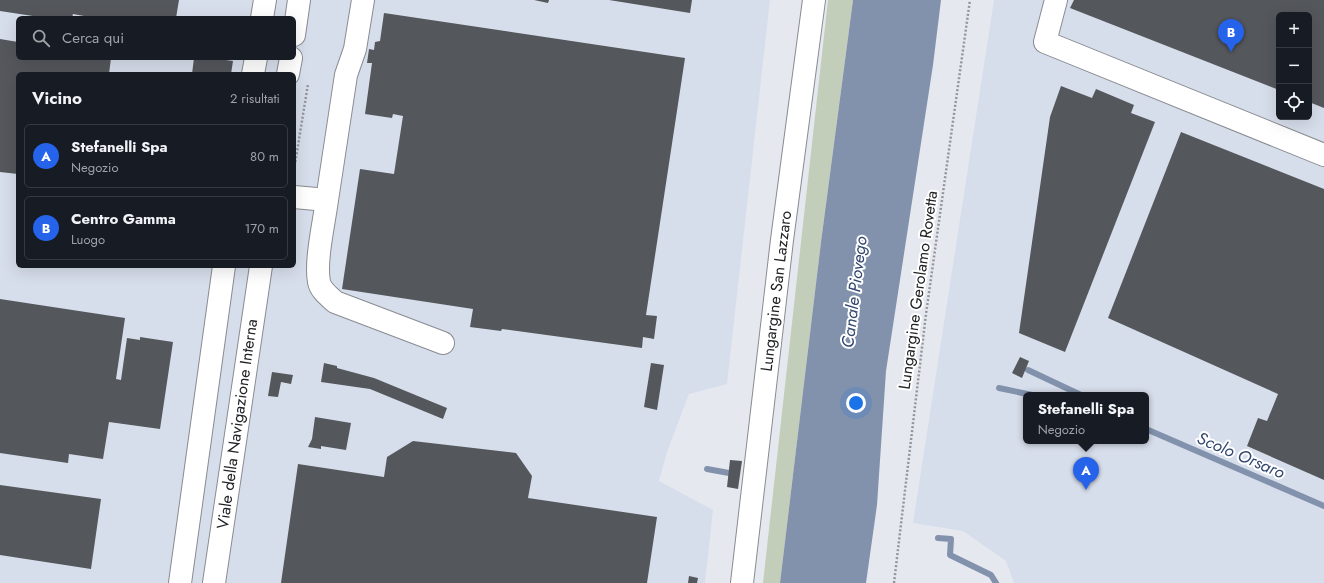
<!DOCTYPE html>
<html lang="it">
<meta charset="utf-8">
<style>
:root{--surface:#171b24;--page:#20242c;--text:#f1f3f6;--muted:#9ea1a6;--line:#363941;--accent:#2563eb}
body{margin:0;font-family:Jost,sans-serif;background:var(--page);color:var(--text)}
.controls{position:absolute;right:12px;top:12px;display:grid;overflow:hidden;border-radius:6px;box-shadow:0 4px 16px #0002}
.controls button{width:36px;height:36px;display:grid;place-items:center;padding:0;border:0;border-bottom:1px solid var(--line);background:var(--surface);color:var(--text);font:20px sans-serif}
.you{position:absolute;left:856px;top:403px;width:14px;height:14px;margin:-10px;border:3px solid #fff;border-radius:50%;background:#1a73e8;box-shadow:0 0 0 6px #1a73e833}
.badge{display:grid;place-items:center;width:26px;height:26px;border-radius:50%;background:var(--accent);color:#fff;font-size:13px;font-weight:700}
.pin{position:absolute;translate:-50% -33px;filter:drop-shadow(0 1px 2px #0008)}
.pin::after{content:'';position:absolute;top:21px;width:14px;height:12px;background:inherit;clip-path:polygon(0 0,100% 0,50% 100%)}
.popup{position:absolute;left:1023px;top:392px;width:126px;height:52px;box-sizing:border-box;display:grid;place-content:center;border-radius:6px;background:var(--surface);filter:drop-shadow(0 1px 3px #0005);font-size:13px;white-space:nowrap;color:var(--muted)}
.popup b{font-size:15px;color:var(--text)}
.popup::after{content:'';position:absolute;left:50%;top:100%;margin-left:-8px;border:8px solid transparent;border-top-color:var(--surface)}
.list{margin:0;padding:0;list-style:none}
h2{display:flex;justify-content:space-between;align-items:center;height:52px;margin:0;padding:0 16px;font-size:17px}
h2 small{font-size:13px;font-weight:400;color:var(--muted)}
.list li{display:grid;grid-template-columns:26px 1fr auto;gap:12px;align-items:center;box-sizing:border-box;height:64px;margin:0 8px 8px;padding:0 8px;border:1px solid var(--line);border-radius:6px}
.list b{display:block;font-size:15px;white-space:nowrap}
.list p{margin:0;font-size:13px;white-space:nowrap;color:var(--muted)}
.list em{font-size:13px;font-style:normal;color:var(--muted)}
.icon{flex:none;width:22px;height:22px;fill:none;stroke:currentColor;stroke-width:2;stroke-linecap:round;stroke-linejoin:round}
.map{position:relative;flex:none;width:1324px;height:583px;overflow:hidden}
.search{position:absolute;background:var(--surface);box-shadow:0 4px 16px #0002;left:16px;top:16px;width:280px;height:44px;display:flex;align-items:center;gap:10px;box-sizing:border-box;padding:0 14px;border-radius:6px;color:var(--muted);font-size:15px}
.panel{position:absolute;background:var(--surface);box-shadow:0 4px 16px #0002;left:16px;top:72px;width:280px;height:196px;border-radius:6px}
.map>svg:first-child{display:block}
.built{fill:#d7deeb;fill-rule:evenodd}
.green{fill:#c2ceba}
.water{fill:#8392ac}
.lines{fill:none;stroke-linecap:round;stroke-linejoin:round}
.stream{stroke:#8392ac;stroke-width:6}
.building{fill:#54575c}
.minor-casing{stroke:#888b91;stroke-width:24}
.path{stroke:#93959a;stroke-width:2.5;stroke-dasharray:2 2;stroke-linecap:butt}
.minor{stroke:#fff;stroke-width:22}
.labels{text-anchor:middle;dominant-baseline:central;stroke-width:4;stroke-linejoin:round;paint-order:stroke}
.street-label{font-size:16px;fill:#222326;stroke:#fff}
.water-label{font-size:17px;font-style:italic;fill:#32476f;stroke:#fff}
</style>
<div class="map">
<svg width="1324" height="583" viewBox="0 0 1324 583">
<rect width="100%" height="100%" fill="#e5e8ef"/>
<!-- built -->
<path class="built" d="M 0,0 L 770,0 L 727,384 L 689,394 L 667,452 L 659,481 L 713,510 L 705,583 L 0,583 ZM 18,18 L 294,18 L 294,58 L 18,58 ZM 18,74 L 294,74 L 294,266 L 18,266 Z
M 994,0 L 1324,0 L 1324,583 L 1014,583 L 1006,561 L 963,531 L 913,523 ZM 1279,15 L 1309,15 L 1309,117 L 1279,117 ZM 1026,395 L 1146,395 L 1146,441 L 1026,441 Z"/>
<!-- green -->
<path class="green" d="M 828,0 L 853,0 L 821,242 L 780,583 L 763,583 Z"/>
<!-- water -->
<path class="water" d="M 853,0 L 941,0 L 933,65 L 886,371 L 877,505 L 866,583 L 780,583 L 821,242 Z"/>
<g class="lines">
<!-- stream -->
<path class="stream" d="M 1028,370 L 1081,395
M 999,388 L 1032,395
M 1146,429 L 1324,506
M 707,469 L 729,473
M 938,538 L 951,539 L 950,555 L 991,575 L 996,583"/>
</g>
<!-- building -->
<path class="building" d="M 0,0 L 179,0 L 176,18 L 95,18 L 73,14 L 72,18 L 46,18 L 0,11 Z
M 534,0 L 549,0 L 548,3 Z
M 609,0 L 692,0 L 690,13 Z
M 1074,0 L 1324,0 L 1324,108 L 1309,102 L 1309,15 L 1279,15 L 1279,90 L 1070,8 Z
M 384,13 L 685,58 L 646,315 L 657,316 L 654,339 L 643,337 L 642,348 L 502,329 L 501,331 L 470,327 L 473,309 L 342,289 L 360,169 L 394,174 L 403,116 L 393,114 L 392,118 L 365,114 L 372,63 L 367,63 L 369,49 L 374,50 L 375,42 L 380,41 Z
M 0,39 L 18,42 L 18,58 L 111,58 L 109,74 L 18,74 L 18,174 L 0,172 Z
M 194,58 L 212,58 L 233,61 L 231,74 L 192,74 Z
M 1061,86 L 1092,98 L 1096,89 L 1134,105 L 1131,113 L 1155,122 L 1065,352 L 1019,333 L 1050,117 Z
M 1181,132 L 1324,189 L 1324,480 L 1247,446 L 1258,418 L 1267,421 L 1278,394 L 1108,318 Z
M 0,299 L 125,318 L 116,379 L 121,380 L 127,338 L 140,340 L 140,337 L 173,342 L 160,429 L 109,422 L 103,459 L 69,454 L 68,463 L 0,453 Z
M 1020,357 L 1029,361 L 1022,378 L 1012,373 Z
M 324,363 L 337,366 L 337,368 L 374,378 L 447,408 L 443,419 L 370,389 L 321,382 Z
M 651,363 L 664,365 L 657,410 L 644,407 Z
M 272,372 L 293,375 L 291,384 L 281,382 L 278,397 L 268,396 Z
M 315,417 L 351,423 L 346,450 L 321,446 L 321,449 L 308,447 L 312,439 Z
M 413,441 L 516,453 L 532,476 L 528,498 L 657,517 L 647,583 L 281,583 L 298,464 L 384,477 L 387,457 Z
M 730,460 L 742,461 L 738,489 L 727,487 Z
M 0,485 L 101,499 L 91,569 L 0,555 Z
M 689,576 L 698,578 L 697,583 L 688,583 Z"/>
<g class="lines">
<defs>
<path id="minor" d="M 1056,0 L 1045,42 L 1324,155
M 262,18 L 265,0
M 294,35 L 299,0
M 253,74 L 256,58
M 288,74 L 291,58
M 294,197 L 327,200 L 346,75 L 355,49 L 363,0
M 327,200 C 324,223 315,261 319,282 C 321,291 329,296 335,302 L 443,343
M 180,583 L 224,266
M 214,583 L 261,266
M 742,583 L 782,240 L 814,0"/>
</defs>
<!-- minor casing -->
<use href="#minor" class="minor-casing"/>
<!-- path -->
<path class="path" d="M 294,170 L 308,84
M 894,583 L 926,314 L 970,0"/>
<!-- minor -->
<use href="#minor" class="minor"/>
</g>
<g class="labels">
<!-- street labels -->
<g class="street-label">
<text transform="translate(918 290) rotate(-82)">Lungargine Gerolamo Rovetta</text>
<text transform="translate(776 291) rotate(-83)">Lungargine San Lazzaro</text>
<text transform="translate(237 424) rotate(-82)">Viale della Navigazione Interna</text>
</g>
<!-- water labels -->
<g class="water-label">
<text transform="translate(854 292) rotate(-83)">Canale Piovego</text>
<text transform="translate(1241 455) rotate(23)">Scolo Orsaro</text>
</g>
</g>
</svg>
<div class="controls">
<button>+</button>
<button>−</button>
<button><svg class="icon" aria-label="locate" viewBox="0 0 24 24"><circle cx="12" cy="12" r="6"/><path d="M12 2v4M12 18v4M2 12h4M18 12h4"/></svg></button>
</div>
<div class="you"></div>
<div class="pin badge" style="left:1086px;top:490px">A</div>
<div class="popup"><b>Stefanelli Spa</b>Negozio</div>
<div class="pin badge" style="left:1231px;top:52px">B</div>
<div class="search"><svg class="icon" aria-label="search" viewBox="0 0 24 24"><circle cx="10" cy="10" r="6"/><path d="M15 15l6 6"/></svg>Cerca qui</div>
<section class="panel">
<h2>Vicino<small>2 risultati</small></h2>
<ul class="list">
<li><span class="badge">A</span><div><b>Stefanelli Spa</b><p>Negozio</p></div><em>80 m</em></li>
<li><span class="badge">B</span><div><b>Centro Gamma</b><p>Luogo</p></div><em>170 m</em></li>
</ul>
</section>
</div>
